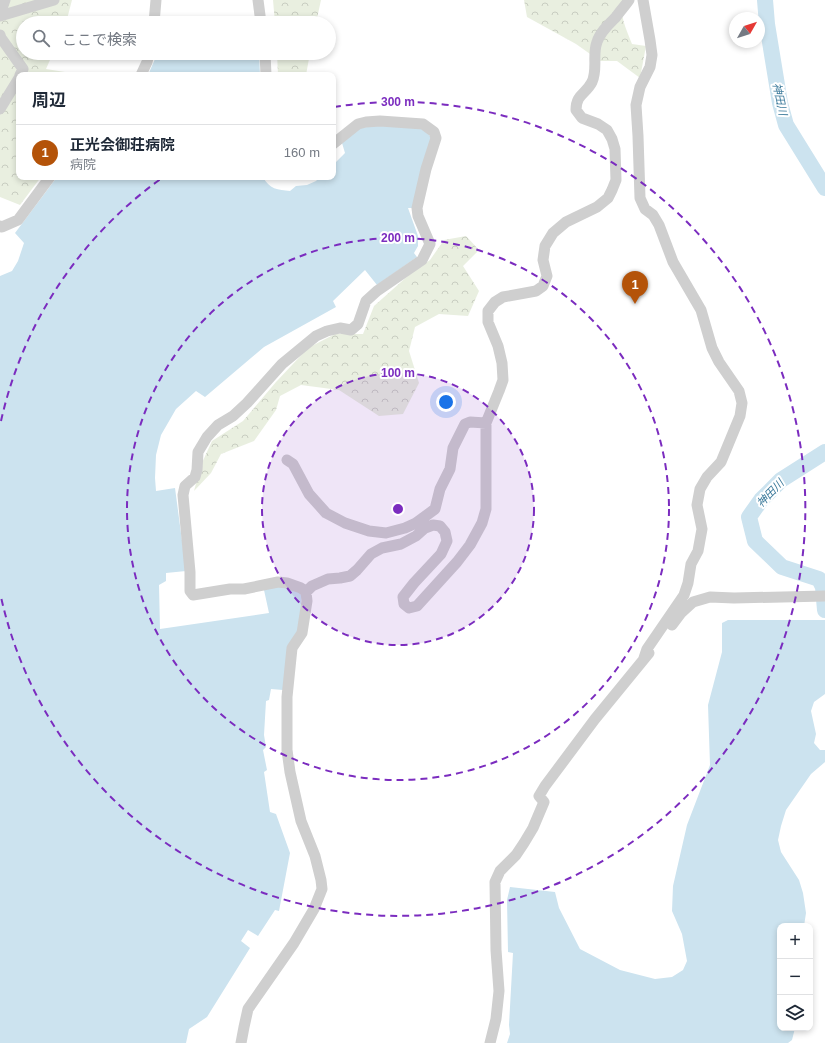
<!DOCTYPE html>
<html lang="ja">
<meta charset="utf-8">
<style>
:root{--surface:#fff;--page:#f2f2f3;--text:#1f2937;--muted:#747a83;--line:#e0e1e3;--accent:#b45309}
body{margin:0;font-family:Arial,"Noto Sans JP",sans-serif;background:var(--page);color:var(--text)}
.controls{position:absolute;right:12px;bottom:12px;display:grid;overflow:hidden;border-radius:8px;box-shadow:0 2px 6px #0003}
.controls button{width:36px;height:36px;display:grid;place-items:center;padding:0;border:0;border-bottom:1px solid var(--line);background:var(--surface);color:var(--text);font:20px sans-serif}
.compass{position:absolute;left:729px;top:12px;width:36px;height:36px;border-radius:50%;background:var(--surface);box-shadow:0 2px 6px #0003;rotate:51deg}
.you{position:absolute;left:446px;top:402px;width:14px;height:14px;margin:-10px;border:3px solid #fff;border-radius:50%;background:#1a73e8;box-shadow:0 0 0 6px #1a73e833}
.badge{display:grid;place-items:center;width:26px;height:26px;border-radius:50%;background:var(--accent);color:#fff;font-size:13px;font-weight:700}
.pin{position:absolute;translate:-50% -33px;filter:drop-shadow(0 1px 2px #0008)}
.pin::after{content:'';position:absolute;top:21px;width:14px;height:12px;background:inherit;clip-path:polygon(0 0,100% 0,50% 100%)}
.list{margin:0;padding:0;list-style:none}
h2{display:flex;justify-content:space-between;align-items:center;height:52px;margin:0;padding:0 16px;font-size:17px}
h2 small{font-size:13px;font-weight:400;color:var(--muted)}
.list li{display:grid;grid-template-columns:26px 1fr auto;gap:12px;align-items:center;box-sizing:border-box;height:56px;padding:0 16px;border-top:1px solid var(--line)}
.list b{display:block;font-size:15px;white-space:nowrap}
.list p{margin:0;font-size:13px;white-space:nowrap;color:var(--muted)}
.list em{font-size:13px;font-style:normal;color:var(--muted)}
.icon{flex:none;width:22px;height:22px;fill:none;stroke:currentColor;stroke-width:2;stroke-linecap:round;stroke-linejoin:round}
.map{position:relative;flex:none;width:825px;height:1043px;overflow:hidden}
.search{position:absolute;background:var(--surface);box-shadow:0 2px 6px #0003;left:16px;top:16px;width:320px;height:44px;display:flex;align-items:center;gap:10px;box-sizing:border-box;padding:0 14px;border-radius:22px;color:var(--muted);font-size:15px}
.panel{position:absolute;background:var(--surface);box-shadow:0 2px 6px #0003;left:16px;top:72px;width:320px;height:108px;border-radius:8px}
.map>svg:first-child{display:block}
.forest{fill:url(#forest-crowns)}
.water{fill:#cce3ef}
.lines{fill:none;stroke-linecap:round;stroke-linejoin:round}
.river{stroke:#cce3ef;stroke-width:16}
.minor{stroke:#cfcfcf;stroke-width:11}
.ring{fill:none;stroke:#7b2cbf;stroke-width:2;stroke-dasharray:7 5}
.labels{text-anchor:middle;dominant-baseline:central;stroke-width:4;stroke-linejoin:round;paint-order:stroke}
.water-label{font-size:11px;font-style:italic;fill:#3a799a;stroke:#fff}
.centre{fill:#7b2cbf;stroke:#fff;stroke-width:2}
.ring-label{font-size:12px;text-anchor:middle;font-weight:bold;fill:#7b2cbf;stroke:#fff;stroke-width:4;stroke-linejoin:round;paint-order:stroke}
</style>
<div class="map">
<svg width="825" height="1043" viewBox="0 0 825 1043">
<defs>
<pattern id="forest-crowns" width="20" height="18" patternUnits="userSpaceOnUse"><rect width="20" height="18" fill="#e9efe0"/><path d="M2 6a3 3 0 1 1 6 0M12 15a3 3 0 1 1 6 0" fill="none" stroke="#c8cdc1"/></pattern>
</defs>
<rect width="100%" height="100%" fill="#fff"/>
<!-- forest -->
<path class="forest" d="M 0,0 L 72,0 L 66,23 L 23,23 L 23,53 L 53,53 L 46,69 L 84,75 L 19,75 L 19,177 L 41,177 L 20,205 L 0,197 Z
M 273,0 L 321,0 L 316,23 L 275,23 Z
M 524,0 L 623,0 C 618,13 627,31 632,44 L 646,46 L 640,78 L 617,61 L 600,61 L 576,44 L 527,17 Z
M 277,53 L 310,53 L 306,75 L 278,75 Z
M 466,236 L 479,250 L 463,266 L 479,291 L 468,316 L 439,314 L 415,327 L 409,351 L 419,383 L 403,414 L 379,416 L 339,390 L 301,385 L 280,396 L 276,410 L 254,441 L 221,454 L 211,473 L 194,491 L 201,465 L 212,441 L 243,421 L 276,382 L 308,348 L 335,334 L 363,334 L 374,306 L 410,274 L 430,260 L 444,240 Z"/>
<!-- water -->
<path class="water" d="M 156,53 L 259,53 L 260,75 L 148,75 L 155,59 Z
M 383,124 L 421,128 L 428,133 L 432,139 L 412,208 L 408,208 L 418,236 L 418,246 L 414,253 L 417,257 L 377,285 L 365,270 L 333,301 L 336,307 L 264,347 L 205,397 L 196,391 L 176,409 L 161,435 L 156,455 L 155,478 L 156,491 L 175,488 L 186,571 L 166,573 L 166,581 L 159,585 L 160,629 L 269,613 L 264,590 L 281,585 L 298,591 L 302,596 L 299,625 L 283,690 L 271,689 L 269,700 L 266,701 L 264,735 L 266,747 L 263,750 L 267,770 L 264,772 L 270,812 L 276,814 L 290,853 L 279,911 L 275,910 L 258,936 L 248,930 L 241,941 L 250,948 L 207,1017 L 189,1029 L 186,1043 L 0,1043 L 0,276 L 12,271 L 18,261 L 24,243 L 15,233 L 57,177 L 263,177 C 269,189 278,190 290,191 L 296,186 L 307,185 L 316,181 L 320,177 L 333,177 L 333,165 L 345,153 L 342,143 L 356,129 Z
M 728,620 L 825,620 L 825,694 L 814,702 L 811,711 L 816,734 L 814,743 L 820,750 L 825,750 L 825,762 L 811,774 L 786,810 L 781,826 L 778,840 L 781,852 L 799,880 L 803,893 L 806,913 L 804,926 L 780,926 L 780,1028 L 795,1028 L 792,1040 L 788,1043 L 507,1043 L 510,1034 L 509,1025 L 513,953 L 508,952 L 507,900 L 510,887 L 555,892 L 559,908 L 580,949 L 620,970 L 655,979 L 672,977 L 683,970 L 687,961 L 682,934 L 672,911 L 673,886 L 687,825 L 710,765 L 708,705 L 722,652 L 722,623 Z"/>
<g class="lines">
<!-- river -->
<path class="river" d="M 765,0 L 767,24 L 780,103 L 786,125 L 825,188
M 825,452 L 781,480 L 761,500 L 749,517 L 755,541 L 782,567 L 819,579 L 823,587 L 825,610"/>
<!-- minor -->
<path class="minor" d="M 258,0 L 261,23
M 643,0 L 650,40 L 652,55 L 650,67 L 640,87 L 636,105 L 638,136 L 640,198 L 645,209 L 653,215 L 659,225 L 673,262 L 701,310 L 712,348 L 719,362 L 739,391 L 742,403 L 740,416 L 721,462 L 707,477 L 700,489 L 697,505 L 702,529 L 698,551 L 691,564 L 688,583 L 684,595 L 647,649 L 644,658
M 0,14 L 5,0
M 0,16 L 54,0
M 154,23 L 156,0
M 0,35 L 1,38 L 23,69 L 20,75
M 265,53 L 266,75
M 141,75 L 147,62 L 149,53
M 0,109 L 19,78
M 0,226 L 2,227 L 18,220 L 50,177
M 287,460 L 293,464 L 309,494 L 326,513 L 345,523 L 369,531 L 386,533 L 405,528 L 416,523 L 435,509 L 440,489 L 450,469 L 453,448 L 465,424 L 470,422 L 486,423
M 306,592 L 312,586 L 328,579 L 340,578 L 350,576 L 357,570 L 371,554 L 382,548 L 401,544 L 416,536 L 425,528 L 433,525 L 440,526 L 445,532 L 447,541 L 441,554 L 414,583 L 403,597 L 404,604 L 409,608 L 417,606 L 457,562 L 470,545 L 482,523 L 486,509 L 486,423 L 499,391 L 503,380 L 502,363 L 498,346 L 488,322 L 488,311 L 495,302 L 503,297 L 536,291 L 543,286 L 547,276 L 543,260 L 545,246 L 553,233 L 566,222 L 597,207 L 608,198 L 612,190 L 616,180 L 615,149 L 612,139 L 607,130 L 598,124 L 582,118 L 576,110 C 576,94 586,94 592,82 C 598,69 592,55 597,42 C 600,32 609,24 616,17 C 620,11 625,6 629,0
M 672,625 L 681,613 L 693,602 L 710,597 L 734,598 L 825,596
M 241,1043 L 244,1027 L 248,1009 L 294,943 L 314,909 L 322,889 L 321,880 L 315,856 L 301,821 L 290,772 L 287,750 L 287,697 L 292,648 L 302,633 L 307,601 L 306,592 L 301,588 L 287,583 L 278,582 L 244,589 L 230,589 L 193,595 L 190,591 L 190,572 L 183,495 L 185,486 L 195,477 L 197,470 L 198,452 L 207,437 L 218,425 L 233,416 L 247,403 L 282,364 L 316,336 L 327,331 L 340,328 L 351,330 L 358,324 L 366,301 L 377,291 L 422,260 L 430,244 L 418,216 L 417,208 L 426,169 L 436,138 L 434,132 L 423,124 L 380,121 L 366,122 L 358,124 L 333,144
M 490,1043 L 496,1019 L 499,991 L 496,950 L 495,882 L 500,871 L 516,855 L 524,843 L 533,828 L 544,802 L 539,796 L 545,786 L 595,719 L 649,653"/>
</g>
<!-- distance rings -->
<circle cx="398" cy="509" r="136" fill="#7b2cbf" fill-opacity=".12"/>
<g class="ring">
<circle cx="398" cy="509" r="136"/>
<circle cx="398" cy="509" r="271"/>
<path d="M1 421A407 407 0 0 1 162 178M334 107A407 407 0 1 1 1 597"/>
</g>
<g class="labels">
<!-- water labels -->
<g class="water-label">
<text transform="translate(780 99) rotate(78)">神田川</text>
<text transform="translate(770 493) rotate(-46)">神田川</text>
</g>
</g>
<circle cx="398" cy="509" r="6" class="centre"/>
<g class="ring-label">
<text x="398" y="106">300 m</text>
<text x="398" y="242">200 m</text>
<text x="398" y="377">100 m</text>
</g>
</svg>
<div class="controls">
<button>+</button>
<button>−</button>
<button><svg class="icon" aria-label="layers" viewBox="0 0 24 24"><path d="M12 4l9 5-9 5-9-5zM3 14l9 5 9-5"/></svg></button>
</div>
<svg class="compass" viewBox="-18 -18 36 36"><path d="M0-13l5 13h-10z" fill="#e53935"/><path d="M0 13l5-13h-10z" fill="#747a83"/></svg>
<div class="you"></div>
<div class="pin badge" style="left:635px;top:304px">1</div>
<div class="search"><svg class="icon" aria-label="search" viewBox="0 0 24 24"><circle cx="10" cy="10" r="6"/><path d="M15 15l6 6"/></svg>ここで検索</div>
<section class="panel">
<h2>周辺<small></small></h2>
<ul class="list">
<li><span class="badge">1</span><div><b>正光会御荘病院</b><p>病院</p></div><em>160 m</em></li>
</ul>
</section>
</div>
